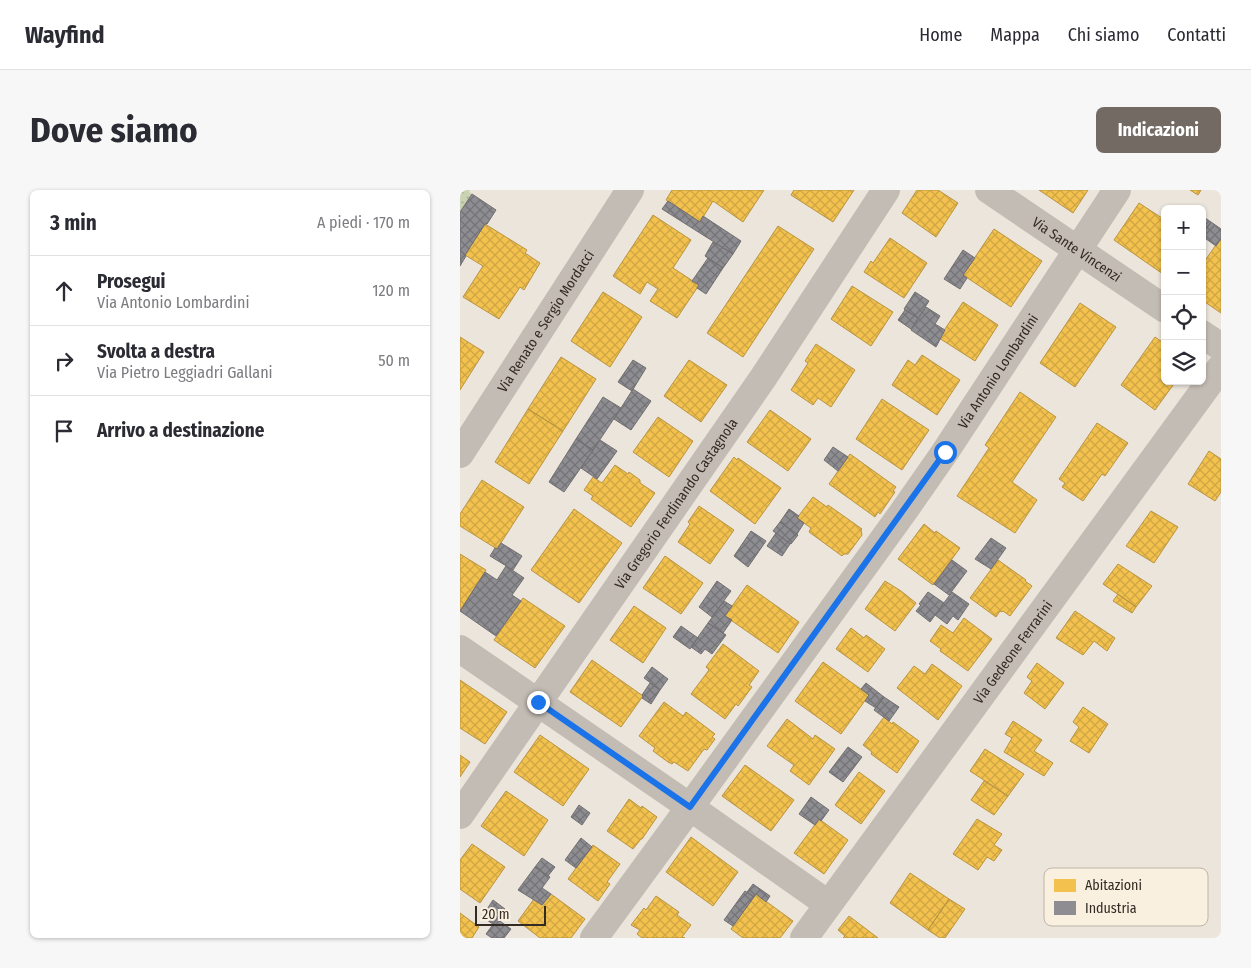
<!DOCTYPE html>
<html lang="it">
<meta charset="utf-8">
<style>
:root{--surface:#fff;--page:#f7f7f7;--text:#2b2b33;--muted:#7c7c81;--line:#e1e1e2;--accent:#736b63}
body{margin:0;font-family:"Fira Sans Condensed",sans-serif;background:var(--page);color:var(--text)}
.controls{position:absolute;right:15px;top:15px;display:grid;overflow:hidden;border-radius:8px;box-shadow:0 1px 4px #0004}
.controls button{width:45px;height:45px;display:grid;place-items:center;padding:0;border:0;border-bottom:1px solid var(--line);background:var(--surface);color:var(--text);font:25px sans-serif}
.scale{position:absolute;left:15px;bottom:12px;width:71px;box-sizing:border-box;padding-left:5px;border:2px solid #332a23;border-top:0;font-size:14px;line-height:18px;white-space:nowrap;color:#332a23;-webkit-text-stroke:4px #faf0e0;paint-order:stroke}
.stop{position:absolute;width:15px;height:15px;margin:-11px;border:4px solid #1a73e8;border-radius:50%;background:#fff}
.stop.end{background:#1a73e8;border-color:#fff;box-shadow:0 1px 5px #0008}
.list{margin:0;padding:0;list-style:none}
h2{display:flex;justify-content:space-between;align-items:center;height:65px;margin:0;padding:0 20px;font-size:21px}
h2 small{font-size:16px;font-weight:400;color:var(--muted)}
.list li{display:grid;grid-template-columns:32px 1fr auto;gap:15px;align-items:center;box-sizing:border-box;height:70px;padding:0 20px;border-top:1px solid var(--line)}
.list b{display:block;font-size:19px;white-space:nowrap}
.list p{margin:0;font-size:16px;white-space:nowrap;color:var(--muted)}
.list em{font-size:16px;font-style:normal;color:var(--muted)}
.icon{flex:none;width:28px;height:28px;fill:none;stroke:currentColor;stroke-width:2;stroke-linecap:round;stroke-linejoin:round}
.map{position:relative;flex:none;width:761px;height:748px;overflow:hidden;border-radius:8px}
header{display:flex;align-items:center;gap:30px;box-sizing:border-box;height:70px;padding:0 25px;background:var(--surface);border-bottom:1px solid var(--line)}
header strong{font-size:24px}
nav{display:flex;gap:28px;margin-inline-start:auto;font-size:18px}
.intro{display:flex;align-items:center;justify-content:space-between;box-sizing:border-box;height:120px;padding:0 30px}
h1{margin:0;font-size:35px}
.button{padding:12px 22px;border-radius:8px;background:var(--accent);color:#fff;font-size:18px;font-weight:700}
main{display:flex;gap:30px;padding:0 30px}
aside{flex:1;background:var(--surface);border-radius:8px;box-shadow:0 1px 4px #0004}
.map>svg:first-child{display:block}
.grass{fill:url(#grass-dots)}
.homes{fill:url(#homes-cross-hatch);stroke:#b99441}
.industry{fill:url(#industry-cross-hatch);stroke:#726f71}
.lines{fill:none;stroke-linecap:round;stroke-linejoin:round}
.street{stroke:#c3bcb4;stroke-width:28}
.route{stroke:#1a73e8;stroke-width:6}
.labels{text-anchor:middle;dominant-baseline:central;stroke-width:5;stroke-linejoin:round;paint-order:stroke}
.street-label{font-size:14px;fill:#332a23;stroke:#faf0e0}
.key{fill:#faf0e0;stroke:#beb5a7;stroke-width:1}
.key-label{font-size:14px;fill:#332a23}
</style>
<header>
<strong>Wayfind</strong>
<nav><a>Home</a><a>Mappa</a><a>Chi siamo</a><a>Contatti</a></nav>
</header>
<div class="intro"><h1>Dove siamo</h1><a class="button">Indicazioni</a></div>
<main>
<aside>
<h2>3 min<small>A piedi · 170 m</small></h2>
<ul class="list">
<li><svg class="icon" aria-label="ahead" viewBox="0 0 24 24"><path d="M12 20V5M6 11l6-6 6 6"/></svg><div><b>Prosegui</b><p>Via Antonio Lombardini</p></div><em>120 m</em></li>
<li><svg class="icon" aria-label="right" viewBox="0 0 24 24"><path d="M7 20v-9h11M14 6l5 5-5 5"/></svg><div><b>Svolta a destra</b><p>Via Pietro Leggiadri Gallani</p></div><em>50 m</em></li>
<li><svg class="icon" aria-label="arrive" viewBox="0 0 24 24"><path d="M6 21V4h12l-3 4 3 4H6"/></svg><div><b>Arrivo a destinazione</b></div></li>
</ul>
</aside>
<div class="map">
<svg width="761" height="748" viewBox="0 0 761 748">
<defs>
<pattern id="grass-dots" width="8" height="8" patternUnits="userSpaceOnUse" patternTransform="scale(1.25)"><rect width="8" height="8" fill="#c9d2b3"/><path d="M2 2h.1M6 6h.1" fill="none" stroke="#adb49a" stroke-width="1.8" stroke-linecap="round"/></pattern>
<pattern id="homes-cross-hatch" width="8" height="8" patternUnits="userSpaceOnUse" patternTransform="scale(1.25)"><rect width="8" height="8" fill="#f2c14e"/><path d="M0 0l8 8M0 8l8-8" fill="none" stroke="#d0a644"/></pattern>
<pattern id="industry-cross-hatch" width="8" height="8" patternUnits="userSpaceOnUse" patternTransform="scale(1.25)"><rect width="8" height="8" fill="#8d8d92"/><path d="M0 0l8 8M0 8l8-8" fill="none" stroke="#747377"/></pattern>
</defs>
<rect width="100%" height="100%" fill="#ebe5db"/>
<!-- grass -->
<path class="grass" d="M 0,0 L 10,0 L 9,2 L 12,4 L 0,22 Z"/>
<!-- homes -->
<path class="homes" d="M 212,0 L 304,0 L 283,32 L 253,11 L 240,32 L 206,10 Z
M 334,0 L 394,0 L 373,32 L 331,5 Z
M 457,0 L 478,0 L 498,13 L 476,47 L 442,23 Z
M 579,0 L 628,0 L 613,23 Z
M 730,0 L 741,0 L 738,5 Z
M 679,13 L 705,30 L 705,82 L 703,84 L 654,50 Z
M 193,25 L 231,50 L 213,78 L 239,95 L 217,128 L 190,111 L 198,99 L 187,92 L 180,104 L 153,86 Z
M 25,34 L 67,60 L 65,63 L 80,73 L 64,100 L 60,97 L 39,129 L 3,107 L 23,76 L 5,65 Z
M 318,36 L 354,59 L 283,167 L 247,143 Z
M 534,39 L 582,71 L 551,117 L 503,85 Z
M 430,48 L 467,73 L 444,108 L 404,82 L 411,71 L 413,73 Z
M 760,49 L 761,49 L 761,123 L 742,110 L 742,75 Z
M 392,96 L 433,122 L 411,156 L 371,129 Z
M 143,102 L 182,127 L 150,177 L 111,151 Z
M 503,112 L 538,135 L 515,171 L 479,148 Z
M 620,113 L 656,137 L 615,197 L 580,173 Z
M 0,147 L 24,162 L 0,200 Z
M 695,147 L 705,154 L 705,191 L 716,191 L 695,220 L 661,195 Z
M 356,154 L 395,180 L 371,217 L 358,208 L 353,215 L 331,200 L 348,173 L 345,171 Z
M 462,165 L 500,190 L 477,225 L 432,195 L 448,170 L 455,175 Z
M 101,167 L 136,189 L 103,241 L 68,219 Z
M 229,170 L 267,195 L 241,232 L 204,206 Z
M 560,202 L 596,227 L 552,292 L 577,310 L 555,343 L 497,306 L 529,258 L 525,255 Z
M 422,209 L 469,240 L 442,280 L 396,249 Z
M 68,219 L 103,241 L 69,294 L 35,272 Z
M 310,220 L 351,249 L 328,281 L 287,252 Z
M 198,227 L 233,251 L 209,287 L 173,262 Z
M 637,233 L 668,253 L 645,286 L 642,284 L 623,311 L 602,297 L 605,293 L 599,289 Z
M 749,261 L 761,269 L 761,302 L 755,311 L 728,294 Z
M 390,264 L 436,297 L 433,301 L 435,302 L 420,324 L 418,322 L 415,327 L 369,294 Z
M 274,267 L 277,270 L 278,268 L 321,298 L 295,334 L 250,301 Z
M 155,275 L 168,284 L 169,282 L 180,290 L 180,293 L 195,303 L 171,337 L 131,309 L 133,306 L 124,300 L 133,287 L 142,293 Z
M 22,290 L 64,317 L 37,359 L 0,336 L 0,324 Z
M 353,307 L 367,317 L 368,315 L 402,339 L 401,340 L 402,345 L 388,364 L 384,364 L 382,366 L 349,342 L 351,338 L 337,328 Z
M 239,316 L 274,340 L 250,374 L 218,352 L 230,334 L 228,332 Z
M 114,319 L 162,353 L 119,413 L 71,380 Z
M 691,321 L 718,337 L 694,373 L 666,356 Z
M 464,334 L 475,343 L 476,341 L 500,358 L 473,395 L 438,369 Z
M 0,364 L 26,380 L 0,421 Z
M 205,366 L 243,393 L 221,424 L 183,398 Z
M 538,370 L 566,390 L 565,391 L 572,396 L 550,426 L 543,421 L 542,422 L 540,421 L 536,427 L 510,408 Z
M 658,374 L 692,396 L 676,417 L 643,394 Z
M 425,391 L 441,401 L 456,413 L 435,441 L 405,419 Z
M 287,395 L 339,432 L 318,463 L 265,426 Z
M 658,404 L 676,417 L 672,423 L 653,411 Z
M 63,408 L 105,436 L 75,478 L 34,450 Z
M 174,416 L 206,438 L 183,473 L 150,450 Z
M 615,421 L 655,448 L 647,461 L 634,451 L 623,465 L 596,448 Z
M 504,428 L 532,449 L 508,481 L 480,461 L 481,459 L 470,451 L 481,435 L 493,443 Z
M 391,438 L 404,448 L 406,445 L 425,459 L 408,482 L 376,459 Z
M 263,454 L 299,481 L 289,495 L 292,497 L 278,516 L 276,514 L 265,529 L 231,504 L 249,480 L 246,477 Z
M 132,470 L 183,506 L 161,537 L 110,502 Z
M 363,472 L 409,505 L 381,544 L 335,511 Z
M 577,473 L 604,493 L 585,519 L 564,503 L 572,491 L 567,487 Z
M 472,474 L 502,496 L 478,530 L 437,498 L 454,476 L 465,484 Z
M 0,490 L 47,522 L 25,554 L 0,538 Z
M 204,512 L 223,526 L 226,522 L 255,544 L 252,547 L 255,549 L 247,560 L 244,559 L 228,581 L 214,572 L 212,574 L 208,572 L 193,561 L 195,558 L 179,546 Z
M 623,517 L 648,534 L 629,563 L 610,551 L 619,537 L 613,532 Z
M 424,527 L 432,534 L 433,532 L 459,551 L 437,583 L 411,564 L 412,562 L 403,555 Z
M 327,529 L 353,549 L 355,545 L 375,559 L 349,595 L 330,581 L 334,575 L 307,556 Z
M 553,531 L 582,550 L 574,561 L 593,573 L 584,586 L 544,562 L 552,548 L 545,544 Z
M 80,545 L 129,579 L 103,616 L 54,582 Z
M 525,559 L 564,584 L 548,606 L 510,581 Z
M 0,565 L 10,572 L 0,587 Z
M 285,575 L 334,610 L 311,641 L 262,606 Z
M 399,582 L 425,601 L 401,634 L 375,615 Z
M 524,591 L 548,606 L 534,625 L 511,610 Z
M 46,601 L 88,630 L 64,666 L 21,636 Z
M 169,609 L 181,618 L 182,616 L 197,627 L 182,649 L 181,649 L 173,659 L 147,641 Z
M 359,629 L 388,650 L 364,684 L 334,663 Z
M 517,629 L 542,644 L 534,655 L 542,660 L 534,671 L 527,667 L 518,680 L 493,664 Z
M 231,647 L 278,682 L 253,716 L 206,682 Z
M 12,654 L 45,677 L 20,713 L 0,699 L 0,670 Z
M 133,655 L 160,674 L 147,692 L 150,694 L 138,711 L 108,689 Z
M 450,683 L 489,709 L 468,740 L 430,713 Z
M 91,704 L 125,729 L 111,748 L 80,748 L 58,731 L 74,709 L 82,715 Z
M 296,704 L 333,731 L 320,748 L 283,748 L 271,739 Z
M 196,706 L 219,722 L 217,725 L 231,735 L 222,747 L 225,748 L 182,748 L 177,744 L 180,740 L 171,735 L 184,718 L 186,720 Z
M 489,709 L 505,719 L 485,748 L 480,748 L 468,740 Z
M 0,723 L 19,737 L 12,748 L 0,748 Z
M 389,726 L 418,748 L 383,748 L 385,746 L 378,740 Z"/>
<!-- industry -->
<path class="industry" d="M 12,4 L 36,20 L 27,34 L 25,34 L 5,65 L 6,66 L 0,76 L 0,22 Z
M 208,11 L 240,32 L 243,26 L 281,51 L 273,64 L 202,19 Z
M 742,26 L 751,32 L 742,44 Z
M 751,32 L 761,39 L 761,49 L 756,56 L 742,46 L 742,44 Z
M 253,52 L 273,64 L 263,78 L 245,66 Z
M 503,60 L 515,68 L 503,85 L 507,88 L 500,99 L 484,89 Z
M 248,68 L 263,78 L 246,104 L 237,98 L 239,95 L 232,91 Z
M 455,102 L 469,111 L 458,128 L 444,119 Z
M 466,117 L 480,126 L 475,134 L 485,140 L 476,157 L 451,140 Z
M 445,120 L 458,128 L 451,139 L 438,130 Z
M 173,170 L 186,178 L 172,201 L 158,192 Z
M 173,199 L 191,211 L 171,240 L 154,229 Z
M 143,207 L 161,218 L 133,260 L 116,249 Z
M 116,249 L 133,260 L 104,302 L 89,292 Z
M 140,250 L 157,261 L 137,289 L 121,278 Z
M 373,257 L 388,267 L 378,281 L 364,270 Z
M 329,319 L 339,326 L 337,328 L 344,333 L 337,344 L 320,332 Z
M 320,332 L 338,345 L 331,354 L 313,341 Z
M 291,341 L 306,351 L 288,377 L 274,366 Z
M 316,343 L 330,354 L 322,366 L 307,356 Z
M 531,348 L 546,358 L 531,379 L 515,369 Z
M 41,353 L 62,366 L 53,380 L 30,366 L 35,358 L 37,359 Z
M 492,370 L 507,381 L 489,405 L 474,394 Z
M 46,376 L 64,388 L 52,405 L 61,411 L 36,446 L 0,421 L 25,382 L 37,390 Z
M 257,391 L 271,401 L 252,427 L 239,417 Z
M 468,402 L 484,413 L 470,432 L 456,421 L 461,415 L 459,414 Z
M 492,402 L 509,414 L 498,430 L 493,426 L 487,434 L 475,425 Z
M 264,411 L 272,416 L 265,426 L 272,430 L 263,443 L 248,433 Z
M 248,433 L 266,445 L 252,464 L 245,459 L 241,464 L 231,457 Z
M 221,436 L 238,448 L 230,459 L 213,447 Z
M 192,477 L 208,489 L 200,500 L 184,488 Z
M 190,493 L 200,500 L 191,514 L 182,508 L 183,506 L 182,505 Z
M 406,493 L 424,507 L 416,518 L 405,511 L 409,505 L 401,499 Z
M 424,507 L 439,517 L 429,531 L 414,520 Z
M 388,557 L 402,567 L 383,592 L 369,582 Z
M 351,607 L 369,620 L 361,631 L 359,629 L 355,635 L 339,624 Z
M 119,615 L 130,623 L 122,635 L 111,627 Z
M 121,648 L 132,657 L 116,678 L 105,670 Z
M 82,668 L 95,677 L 88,686 L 75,677 Z
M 75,677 L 90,687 L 82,698 L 91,704 L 82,715 L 58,700 Z
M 293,694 L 310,706 L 306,712 L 296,704 L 294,707 L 287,702 Z
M 285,701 L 294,707 L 273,736 L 264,730 Z
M 33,710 L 45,719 L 33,734 L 22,727 Z
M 37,729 L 51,739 L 44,748 L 32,748 L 26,744 Z"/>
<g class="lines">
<!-- street -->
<g class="street">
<path id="s1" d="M 529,0 L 705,119"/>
<path d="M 742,144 L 761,157"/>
<path id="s2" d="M 0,264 L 170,0"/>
<path d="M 0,459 L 230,617 L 368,714"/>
<path id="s3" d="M 0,625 L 303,188 L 426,0"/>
<path id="s4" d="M 134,748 L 230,617 L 446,318 L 485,262 L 657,0"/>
<path id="s5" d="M 344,748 L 761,177"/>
</g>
</g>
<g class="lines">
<!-- route -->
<path class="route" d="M 78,512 L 230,617 L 485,262"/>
</g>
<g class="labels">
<!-- street labels -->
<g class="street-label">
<text stroke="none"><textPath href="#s1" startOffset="106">Via Sante Vincenzi</textPath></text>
<text stroke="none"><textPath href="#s2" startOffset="158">Via Renato e Sergio Mordacci</textPath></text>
<text stroke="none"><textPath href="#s4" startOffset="696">Via Antonio Lombardini</textPath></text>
<text stroke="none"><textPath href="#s3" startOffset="379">Via Gregorio Ferdinando Castagnola</textPath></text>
<text stroke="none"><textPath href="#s5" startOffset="354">Via Gedeone Ferrarini</textPath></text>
</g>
</g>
<!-- legend -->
<rect x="584" y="678" width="164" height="58" rx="8" class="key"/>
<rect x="594" y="689" width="22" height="13" fill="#f2c14e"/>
<rect x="594" y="711" width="22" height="14" fill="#8d8d92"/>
<g class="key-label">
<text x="625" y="700">Abitazioni</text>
<text x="625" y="723">Industria</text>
</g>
</svg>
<div class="controls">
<button>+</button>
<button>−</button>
<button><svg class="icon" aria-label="locate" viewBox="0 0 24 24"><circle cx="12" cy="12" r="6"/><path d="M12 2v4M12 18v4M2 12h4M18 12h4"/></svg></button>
<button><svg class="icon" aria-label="layers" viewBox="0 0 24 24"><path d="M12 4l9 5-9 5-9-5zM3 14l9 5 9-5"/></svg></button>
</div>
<div class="scale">20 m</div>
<div class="stop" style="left:485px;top:262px"></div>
<div class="stop end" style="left:78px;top:512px"></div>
</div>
</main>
